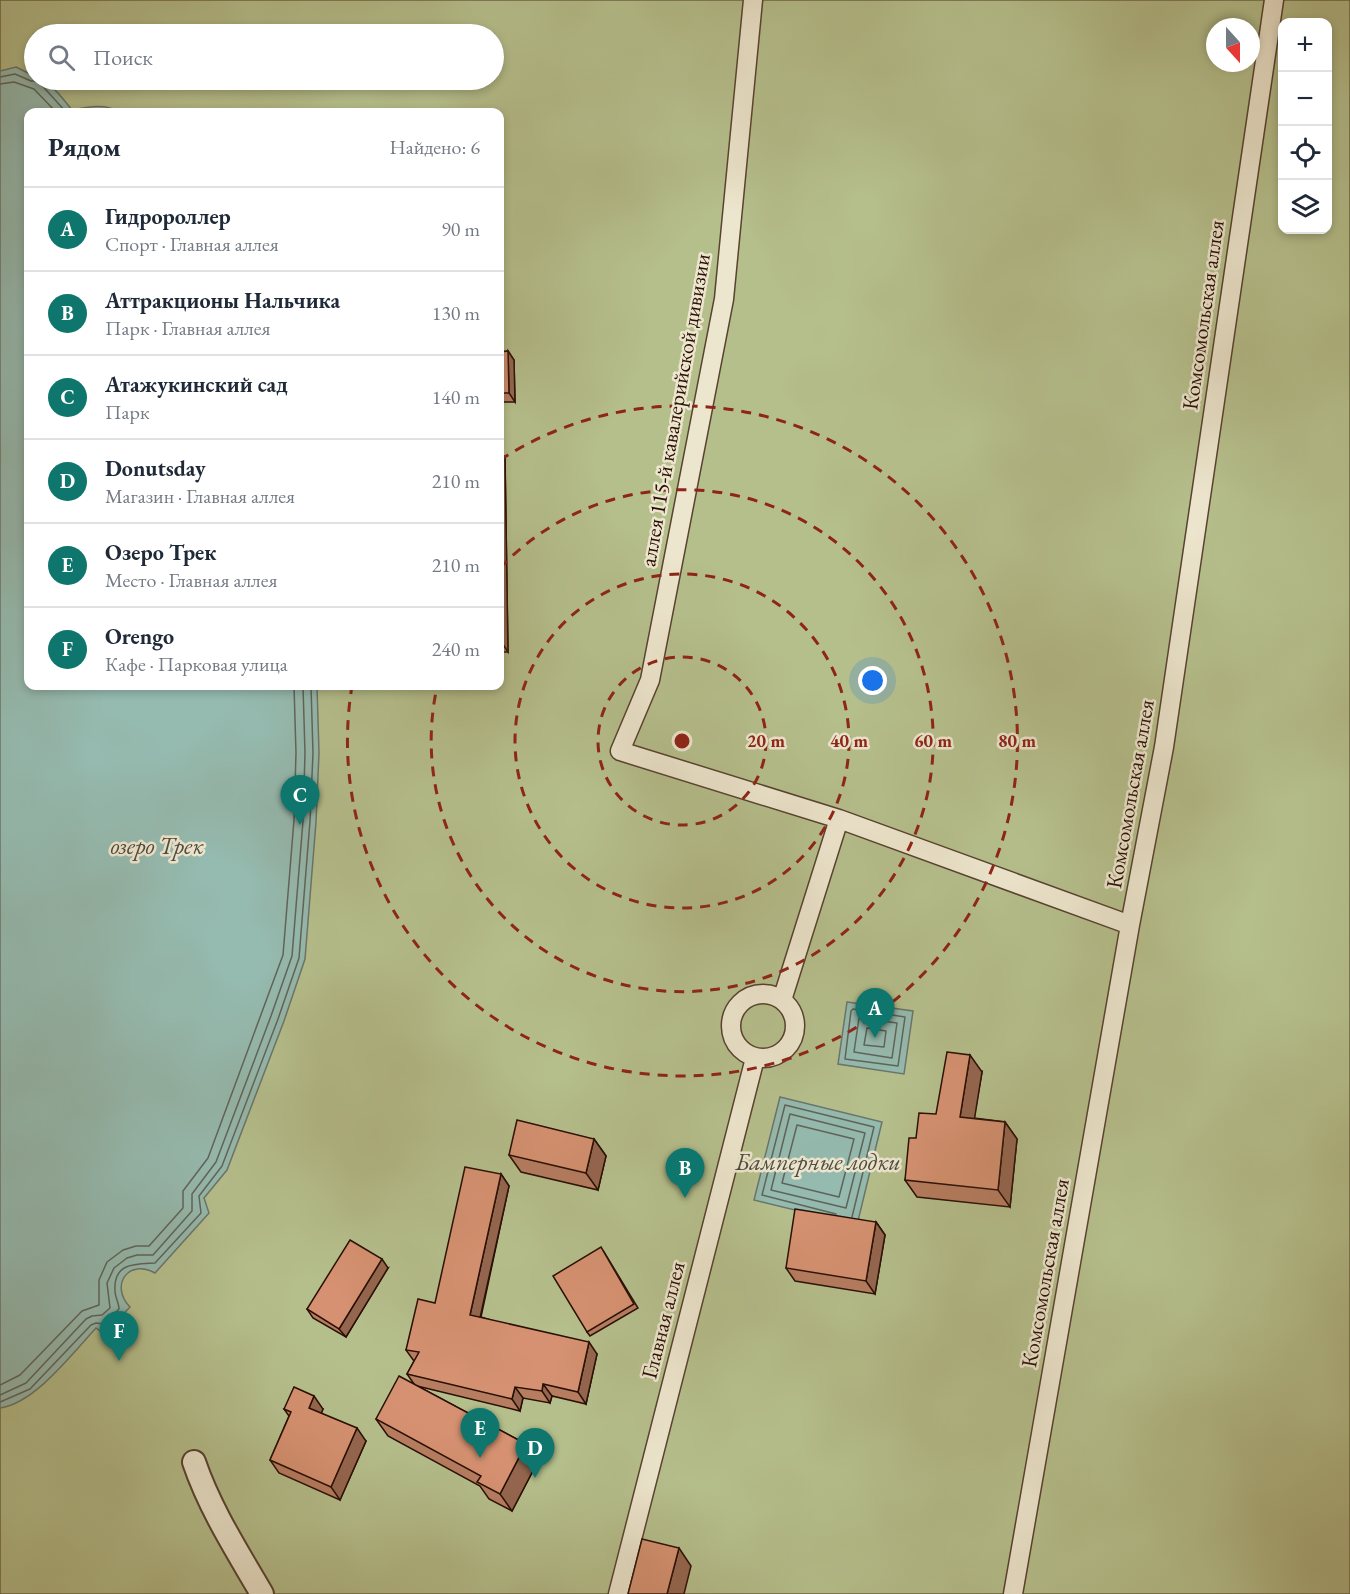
<!DOCTYPE html>
<html lang="ru">
<meta charset="utf-8">
<style>
:root{--surface:#fff;--page:#f6f6f7;--text:#1f2937;--muted:#747a83;--line:#e0e1e3;--accent:#0f766e}
body{margin:0;font-family:"EB Garamond",serif;background:var(--page);color:var(--text)}
.controls{position:absolute;right:18px;top:18px;display:grid;overflow:hidden;border-radius:12px;box-shadow:0 3px 9px #0003}
.controls button{width:54px;height:54px;display:grid;place-items:center;padding:0;border:0;border-bottom:2px solid var(--line);background:var(--surface);color:var(--text);font:30px sans-serif}
.compass{position:absolute;left:1206px;top:18px;width:54px;height:54px;border-radius:50%;background:var(--surface);box-shadow:0 3px 9px #0003;rotate:159deg}
.you{position:absolute;left:873px;top:681px;width:21px;height:21px;margin:-15px;border:4px solid #fff;border-radius:50%;background:#1a73e8;box-shadow:0 0 0 9px #1a73e833}
.badge{display:grid;place-items:center;width:39px;height:39px;border-radius:50%;background:var(--accent);color:#fff;font-size:20px;font-weight:700}
.pin{position:absolute;translate:-50% -50px;filter:drop-shadow(0 2px 3px #0008)}
.pin::after{content:'';position:absolute;top:32px;width:21px;height:18px;background:inherit;clip-path:polygon(0 0,100% 0,50% 100%)}
.list{margin:0;padding:0;list-style:none}
h2{display:flex;justify-content:space-between;align-items:center;height:78px;margin:0;padding:0 24px;font-size:26px}
h2 small{font-size:20px;font-weight:400;color:var(--muted)}
.list li{display:grid;grid-template-columns:39px 1fr auto;gap:18px;align-items:center;box-sizing:border-box;height:84px;padding:0 24px;border-top:2px solid var(--line)}
.list b{display:block;font-size:22px;white-space:nowrap}
.list p{margin:0;font-size:20px;white-space:nowrap;color:var(--muted)}
.list em{font-size:20px;font-style:normal;color:var(--muted)}
.icon{flex:none;width:33px;height:33px;fill:none;stroke:currentColor;stroke-width:2;stroke-linecap:round;stroke-linejoin:round}
.map{position:relative;flex:none;width:1350px;height:1594px;overflow:hidden}
.search{position:absolute;background:var(--surface);box-shadow:0 3px 9px #0003;left:24px;top:24px;width:480px;height:66px;display:flex;align-items:center;gap:15px;box-sizing:border-box;padding:0 21px;border-radius:33px;color:var(--muted);font-size:22px}
.panel{position:absolute;background:var(--surface);box-shadow:0 3px 9px #0003;left:24px;top:108px;width:480px;height:582px;border-radius:12px}
.map>svg:first-child{display:block}
.green{fill:#b5bf8c;stroke:#6f6748;stroke-width:1.5;fill-rule:evenodd}
.water{fill:#95baaf;stroke:#6a766b;stroke-width:1.5}
.lines{fill:none;stroke-linecap:round;stroke-linejoin:round}
.shore{stroke:#5f645a;stroke-width:1.5}
.pedestrian-casing{stroke:#584230;stroke-width:21}
.minor-casing{stroke:#584230;stroke-width:26}
.pedestrian{stroke:#ede6ce;stroke-width:18}
.minor{stroke:#ede6ce;stroke-width:22}
.wall{fill:#b77d61;stroke:#290f05;stroke-width:1.5}
.shaded-wall{fill:#95664f;stroke:#290f05;stroke-width:1.5}
.building{fill:#d59171;stroke:#290f05;stroke-width:1.5}
.ring{fill:none;stroke:#8f2418;stroke-width:3;stroke-dasharray:10 8}
.labels{text-anchor:middle;dominant-baseline:central;stroke-width:5;stroke-linejoin:round;paint-order:stroke}
.street-label{font-size:22px;fill:#290f05;stroke:#ede6ce}
.water-label{font-size:24px;font-style:italic;fill:#4f4b40;stroke:#ede6ce}
.centre{fill:#8f2418;stroke:#ede6ce;stroke-width:3}
.ring-label{font-size:18px;text-anchor:middle;font-weight:bold;fill:#8f2418;stroke:#ede6ce;stroke-width:5;stroke-linejoin:round;paint-order:stroke}
</style>
<div class="map">
<svg width="1350" height="1594" viewBox="0 0 1350 1594">
<rect width="100%" height="100%" fill="#e4d9b3"/>
<filter id="stains"><feTurbulence type="fractalNoise" baseFrequency=".00333" numOctaves="4"/><feColorMatrix values="0 0 0 0 .2 0 0 0 0 .09 0 0 0 0 .02 0 0 0 .5 -.17"/></filter>
<radialGradient id="worn" r=".72"><stop offset=".6" stop-color="#630" stop-opacity="0"/><stop offset="1" stop-color="#630" stop-opacity=".3"/></radialGradient>
<!-- green -->
<path class="green" d="M 0,0 L 1350,0 L 1350,1594 L 0,1594 ZM 1282,22 L 1328,22 L 1328,230 L 1282,230 ZM 1215,27 L 1251,27 L 1251,63 L 1215,63 ZM 34,34 L 494,34 L 494,80 L 34,80 ZM 28,112 L 500,112 L 500,686 L 28,686 Z"/>
<!-- water -->
<path class="water" d="M 16,67 L 34,76 L 34,80 C 51,80 62,98 72,110 C 87,107 106,103 119,112 L 28,112 L 28,686 L 317,686 L 319,753 L 316,822 L 305,959 L 284,1021 L 227,1170 L 204,1198 L 209,1213 L 155,1273 C 129,1258 109,1285 130,1307 L 104,1334 L 96,1328 C 72,1354 35,1403 0,1408 L 0,71 Z
M 847,1002 L 913,1011 L 904,1074 L 838,1064 Z
M 780,1097 L 882,1122 L 857,1225 L 754,1200 Z"/>
<g class="lines">
<!-- shore -->
<path class="shore" d="M 0,77 L 15,74 L 31,81 L 38,81 L 66,112
M 0,84 L 14,82 L 34,89 L 56,112
M 853,1009 L 905,1017 L 898,1066 L 845,1059 L 851,1011 Z
M 859,1018 L 897,1023 L 892,1058 L 854,1052 Z
M 867,1028 L 886,1031 L 884,1047 L 864,1045 Z
M 790,1114 L 865,1133 L 846,1208 L 771,1190 Z
M 797,1125 L 854,1139 L 839,1197 L 782,1183 Z
M 836,1214 L 762,1195 L 785,1105 L 874,1127 L 852,1217
M 0,1385 L 20,1375 L 82,1311 L 99,1305 L 99,1280 L 107,1262 L 123,1250 L 136,1246 L 149,1246 L 183,1208 L 183,1191 L 208,1158 L 283,955 L 294,820 L 296,753 L 294,686
M 0,1395 L 26,1383 L 86,1319 L 92,1316 L 102,1315 L 110,1308 L 107,1283 L 114,1268 L 127,1258 L 137,1255 L 153,1255 L 192,1211 L 192,1194 L 216,1162 L 271,1016 L 292,956 L 303,821 L 305,753 L 303,686
M 0,1402 L 30,1389 L 91,1325 L 96,1323 L 104,1324 L 119,1309 C 119,1303 115,1297 115,1291 C 113,1262 136,1264 155,1263 L 201,1213 L 199,1196 L 222,1166 L 278,1019 L 299,958 L 310,821 L 313,753 L 311,686"/>
<defs>
<path id="pedestrian" d="M 753,0 L 724,299 L 650,680 L 620,751 L 839,819 L 1130,925
M731 1026a32 32 0 1 1 64 0a32 32 0 1 1-64 0Z
M 782,1000 L 839,819
M 618,1594 L 755,1058
M 1013,1594 L 1130,925 L 1164,747 L 1274,0"/>
<path id="minor" d="M 194,1462 C 210,1509 237,1551 262,1594"/>
</defs>
<!-- pedestrian casing -->
<use href="#pedestrian" class="pedestrian-casing"/>
<!-- minor casing -->
<use href="#minor" class="minor-casing"/>
<!-- pedestrian -->
<use href="#pedestrian" class="pedestrian"/>
<!-- minor -->
<use href="#minor" class="minor"/>
</g>
<!-- wall -->
<path class="wall" d="M 508,351 L 514,360 L 515,402 L 500,402 L 500,352 Z
M 500,450 L 505,458 L 508,652 L 500,652 Z
M 982,1072 L 974,1118 L 1005,1122 L 1017,1139 L 1010,1207 L 917,1197 L 905,1180 L 916,1138 Z
M 594,1139 L 606,1156 L 598,1190 L 521,1172 L 509,1155 Z
M 501,1174 L 509,1186 L 481,1317 L 597,1354 L 586,1404 L 552,1396 L 550,1403 L 523,1398 L 520,1411 L 417,1386 L 526,1444 L 538,1461 L 512,1511 L 489,1499 L 480,1486 L 388,1436 L 376,1419 L 414,1384 L 407,1374 L 414,1361 L 406,1350 L 435,1303 Z
M 876,1222 L 885,1235 L 875,1294 L 795,1281 L 786,1268 Z
M 604,1252 L 638,1308 L 590,1336 L 587,1332 Z
M 388,1268 L 346,1337 L 313,1318 L 307,1309 Z
M 284,1409 L 323,1409 L 321,1413 L 366,1441 L 340,1500 L 279,1473 L 270,1460 L 289,1416 Z"/>
<!-- shaded-wall -->
<path class="shaded-wall" d="M 508,351 L 514,360 L 515,402 L 509,393 Z
M 500,450 L 505,458 L 508,652 L 500,640 Z
M 970,1055 L 982,1072 L 972,1134 L 960,1117 Z
M 1005,1122 L 1017,1139 L 1010,1207 L 998,1190 Z
M 594,1139 L 606,1156 L 598,1190 L 586,1173 Z
M 501,1174 L 509,1186 L 478,1327 L 470,1315 Z
M 876,1222 L 885,1235 L 875,1294 L 866,1281 Z
M 382,1259 L 388,1268 L 346,1337 L 339,1329 Z
M 589,1342 L 597,1354 L 586,1404 L 578,1392 Z
M 543,1384 L 552,1396 L 550,1403 L 542,1391 Z
M 515,1387 L 523,1398 L 520,1411 L 512,1399 Z
M 314,1396 L 323,1409 L 318,1421 L 309,1408 Z
M 357,1428 L 366,1441 L 340,1500 L 331,1487 Z
M 526,1444 L 538,1461 L 512,1511 L 500,1494 Z
M 679,1548 L 691,1566 L 684,1594 L 667,1594 Z"/>
<!-- building -->
<path class="building" d="M 508,351 L 509,393 L 500,393 L 500,352 Z
M 947,1052 L 970,1055 L 960,1117 L 1005,1122 L 998,1190 L 905,1180 L 909,1138 L 916,1138 L 919,1113 L 936,1114 Z
M 517,1120 L 594,1139 L 586,1173 L 509,1155 Z
M 465,1167 L 501,1174 L 470,1315 L 589,1342 L 578,1392 L 543,1384 L 542,1391 L 515,1387 L 512,1399 L 407,1374 L 419,1352 L 406,1350 L 418,1299 L 435,1303 Z
M 795,1209 L 876,1222 L 866,1281 L 786,1268 Z
M 350,1240 L 382,1259 L 339,1329 L 307,1309 Z
M 601,1247 L 634,1304 L 587,1332 L 553,1276 Z
M 399,1376 L 526,1444 L 500,1494 L 477,1482 L 481,1476 L 376,1419 Z
M 294,1387 L 314,1396 L 309,1408 L 357,1428 L 331,1487 L 270,1460 L 291,1412 L 284,1409 Z
M 642,1539 L 679,1548 L 667,1594 L 628,1594 Z"/>
<!-- distance rings -->
<g class="ring">
<circle cx="682" cy="741" r="84"/>
<circle cx="682" cy="741" r="167"/>
<path d="M500 568A251 251 0 1 1 437 687"/>
<path d="M500 460A335 335 0 1 1 352 686"/>
</g>
<g class="labels">
<!-- street labels -->
<g class="street-label">
<text transform="translate(1203 315) rotate(-82)">Комсомольская аллея</text>
<text transform="translate(675 410) rotate(-80)">аллея 115-й кавалерийской дивизии</text>
<text transform="translate(1130 794) rotate(-80)">Комсомольская аллея</text>
<text transform="translate(1045 1273) rotate(-80)">Комсомольская аллея</text>
<text transform="translate(663 1320) rotate(-76)">Главная аллея</text>
</g>
<!-- water labels -->
<g class="water-label">
<text x="157" y="845">озеро Трек</text>
<text x="818" y="1161">Бамперные лодки</text>
</g>
</g>
<circle cx="682" cy="741" r="9" class="centre"/>
<g class="ring-label">
<text x="766" y="747">20 m</text>
<text x="849" y="747">40 m</text>
<text x="933" y="747">60 m</text>
<text x="1017" y="747">80 m</text>
</g>
<rect width="100%" height="100%" filter="url(#stains)"/>
<rect width="100%" height="100%" fill="url(#worn)"/>
</svg>
<div class="controls">
<button>+</button>
<button>−</button>
<button><svg class="icon" aria-label="locate" viewBox="0 0 24 24"><circle cx="12" cy="12" r="6"/><path d="M12 2v4M12 18v4M2 12h4M18 12h4"/></svg></button>
<button><svg class="icon" aria-label="layers" viewBox="0 0 24 24"><path d="M12 4l9 5-9 5-9-5zM3 14l9 5 9-5"/></svg></button>
</div>
<svg class="compass" viewBox="-18 -18 36 36"><path d="M0-13l5 13h-10z" fill="#e53935"/><path d="M0 13l5-13h-10z" fill="#747a83"/></svg>
<div class="you"></div>
<div class="pin badge" style="left:875px;top:1038px">A</div>
<div class="pin badge" style="left:685px;top:1198px">B</div>
<div class="pin badge" style="left:300px;top:825px">C</div>
<div class="pin badge" style="left:535px;top:1478px">D</div>
<div class="pin badge" style="left:480px;top:1458px">E</div>
<div class="pin badge" style="left:119px;top:1361px">F</div>
<div class="search"><svg class="icon" aria-label="search" viewBox="0 0 24 24"><circle cx="10" cy="10" r="6"/><path d="M15 15l6 6"/></svg>Поиск</div>
<section class="panel">
<h2>Рядом<small>Найдено: 6</small></h2>
<ul class="list">
<li><span class="badge">A</span><div><b>Гидророллер</b><p>Спорт · Главная аллея</p></div><em>90 m</em></li>
<li><span class="badge">B</span><div><b>Аттракционы Нальчика</b><p>Парк · Главная аллея</p></div><em>130 m</em></li>
<li><span class="badge">C</span><div><b>Атажукинский сад</b><p>Парк</p></div><em>140 m</em></li>
<li><span class="badge">D</span><div><b>Donutsday</b><p>Магазин · Главная аллея</p></div><em>210 m</em></li>
<li><span class="badge">E</span><div><b>Озеро Трек</b><p>Место · Главная аллея</p></div><em>210 m</em></li>
<li><span class="badge">F</span><div><b>Orengo</b><p>Кафе · Парковая улица</p></div><em>240 m</em></li>
</ul>
</section>
</div>
